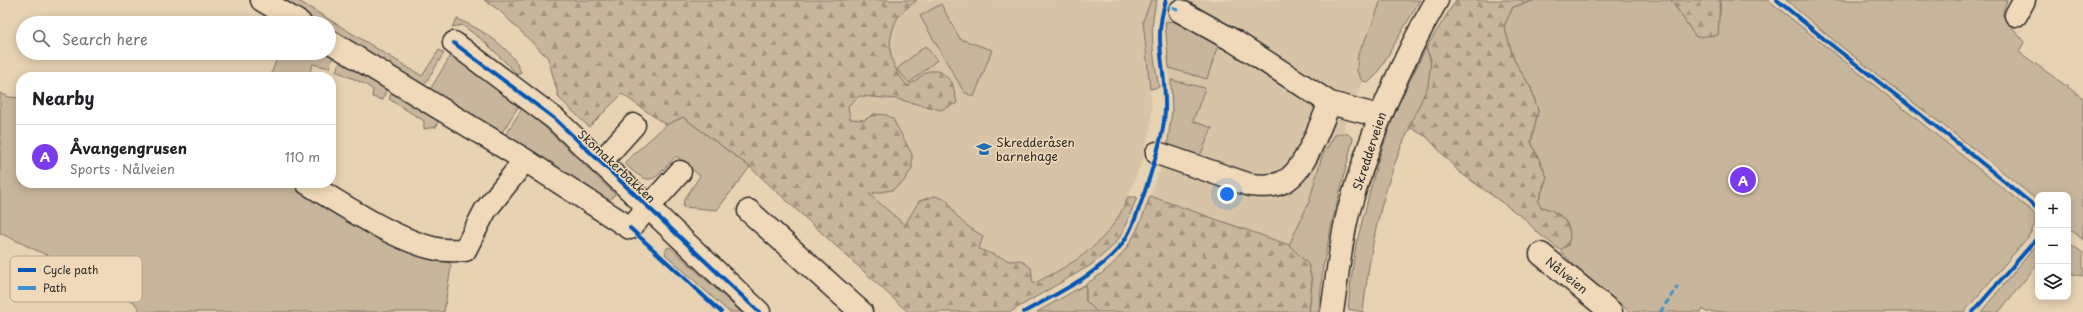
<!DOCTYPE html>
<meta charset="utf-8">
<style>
:root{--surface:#fff;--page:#f2f2f2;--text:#202124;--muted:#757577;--line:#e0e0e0;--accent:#7c3aed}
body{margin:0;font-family:"Playpen Sans",sans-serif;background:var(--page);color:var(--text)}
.controls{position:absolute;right:12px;bottom:12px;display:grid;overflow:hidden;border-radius:8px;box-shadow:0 2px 10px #0003}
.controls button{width:36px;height:36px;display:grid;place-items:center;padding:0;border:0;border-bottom:1px solid var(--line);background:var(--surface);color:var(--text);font:20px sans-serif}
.you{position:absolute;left:1227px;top:194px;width:14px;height:14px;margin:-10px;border:3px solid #fff;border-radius:50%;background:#1a73e8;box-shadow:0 0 0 6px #1a73e833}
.badge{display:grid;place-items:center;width:26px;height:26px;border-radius:50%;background:var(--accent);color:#fff;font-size:13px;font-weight:700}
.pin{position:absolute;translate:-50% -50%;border:2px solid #fff;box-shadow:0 1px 4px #0006}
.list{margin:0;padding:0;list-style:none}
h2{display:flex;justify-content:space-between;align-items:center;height:52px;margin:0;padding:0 16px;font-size:17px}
h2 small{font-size:13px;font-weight:400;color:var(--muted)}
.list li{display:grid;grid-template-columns:26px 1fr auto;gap:12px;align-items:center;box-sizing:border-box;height:64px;padding:0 16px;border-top:1px solid var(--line)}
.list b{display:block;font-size:15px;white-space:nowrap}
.list p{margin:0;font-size:13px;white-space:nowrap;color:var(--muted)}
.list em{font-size:13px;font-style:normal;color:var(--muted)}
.icon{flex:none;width:22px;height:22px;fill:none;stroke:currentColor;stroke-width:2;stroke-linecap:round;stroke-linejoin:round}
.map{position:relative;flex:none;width:2083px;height:312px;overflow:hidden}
.search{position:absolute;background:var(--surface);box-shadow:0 2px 10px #0003;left:16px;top:16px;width:320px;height:44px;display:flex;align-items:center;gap:10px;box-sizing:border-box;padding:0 14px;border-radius:22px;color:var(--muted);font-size:15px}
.panel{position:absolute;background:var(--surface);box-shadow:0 2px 10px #0003;left:16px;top:72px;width:320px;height:116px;border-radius:16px}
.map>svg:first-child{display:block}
.built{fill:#d7c4a7}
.green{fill:#c8b69c;stroke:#7a7064}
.forest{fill:url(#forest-firs);stroke:#7a7064}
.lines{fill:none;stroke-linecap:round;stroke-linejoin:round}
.minor-casing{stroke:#2b2b2b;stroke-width:25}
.minor{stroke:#efd9b8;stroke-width:22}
.quiet{stroke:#3b90cd;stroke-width:3;stroke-dasharray:6 3;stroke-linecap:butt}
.cycleway-casing{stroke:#efd9b8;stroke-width:6}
.cycleway{stroke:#0057b8;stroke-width:4}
.labels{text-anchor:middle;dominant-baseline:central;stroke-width:3;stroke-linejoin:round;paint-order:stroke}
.poi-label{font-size:12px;fill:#2b2b2b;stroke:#efd9b8;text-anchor:start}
.street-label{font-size:12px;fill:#2b2b2b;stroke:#efd9b8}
.key{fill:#efd9b8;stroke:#b4a58e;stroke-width:1}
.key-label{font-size:11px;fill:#2b2b2b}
</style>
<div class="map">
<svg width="2083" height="312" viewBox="0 0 2083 312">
<defs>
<pattern id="forest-firs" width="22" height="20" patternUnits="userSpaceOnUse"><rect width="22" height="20" fill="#c8b69c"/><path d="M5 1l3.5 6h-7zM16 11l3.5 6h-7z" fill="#a3947f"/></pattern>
</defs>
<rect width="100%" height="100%" fill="#e7d2b2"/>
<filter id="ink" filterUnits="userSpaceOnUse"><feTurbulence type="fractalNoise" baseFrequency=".025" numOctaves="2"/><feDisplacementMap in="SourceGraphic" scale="8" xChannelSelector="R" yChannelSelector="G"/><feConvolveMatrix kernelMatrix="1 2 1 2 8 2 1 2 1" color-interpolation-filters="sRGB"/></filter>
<g filter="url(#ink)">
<!-- built -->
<path class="built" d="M 691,0 L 1151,0 L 1143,21 L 1144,41 L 1152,106 L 1151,125 L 1143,159 L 1123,209 L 1115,223 L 1095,247 L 1053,274 L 1024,289 L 905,226 L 858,185 Z
M 1172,0 L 1381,0 L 1357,71 L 1362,82 L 1342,133 L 1335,135 L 1322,156 L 1309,202 L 1289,245 L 1150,196 L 1169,145 L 1172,111 L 1165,22 Z"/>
<!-- green -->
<path class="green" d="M 279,0 L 297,0 L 422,76 L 439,50 L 444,53 L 423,87 L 329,31 L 329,23 L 316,23 Z
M 1151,0 L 1157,0 C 1148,27 1154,60 1159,87 L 1150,89 L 1143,21 Z
M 1381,0 L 1420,0 L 1377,74 L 1369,82 L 1362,81 L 1357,71 L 1358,54 L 1372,25 Z
M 1535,0 L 1671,0 L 1696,37 L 1720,15 L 1720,0 L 1768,0 L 2035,214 L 2035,225 L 2028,237 L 1964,312 L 1706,312 L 1703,309 L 1701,312 L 1630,312 L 1580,272 L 1560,250 L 1568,245 C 1569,241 1570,234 1569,229 C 1566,217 1552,209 1541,207 L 1538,202 L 1547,177 L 1531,142 L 1538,111 L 1531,88 L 1514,60 L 1504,26 L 1513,7 Z
M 1786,0 L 2007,0 L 2002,15 L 2024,42 L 2019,52 L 2083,98 L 2083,240 L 2068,227 L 2068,195 L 2038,195 L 2038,201 C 1956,131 1866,71 1786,0 Z
M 941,4 L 960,39 L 992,50 L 974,97 L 964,92 L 920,16 Z
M 457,19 C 481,29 513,48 521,73 L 518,75 L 485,42 L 462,25 L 452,27 Z
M 1176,21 L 1219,42 L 1207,79 L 1169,68 L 1165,22 Z
M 925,46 L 937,60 L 909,83 L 897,69 Z
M 1426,48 C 1432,61 1432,71 1428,86 C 1422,110 1406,132 1398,155 C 1378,207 1369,257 1363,312 L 1348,309 L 1351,279 L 1356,245 L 1377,164 L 1396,109 Z
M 279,53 L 329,53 L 333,56 L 329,68 L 313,64 L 308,77 L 270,77 Z
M 451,55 L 519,105 L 500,136 L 428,93 Z
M 342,57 L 387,86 L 383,100 L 372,97 L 373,90 L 365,84 L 336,71 Z
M 1171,80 L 1205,88 L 1193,121 L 1212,128 L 1199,158 L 1167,148 L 1172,111 Z
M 393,89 L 439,118 L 436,127 L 424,129 L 424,121 L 389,99 Z
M 0,93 L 9,97 L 21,98 L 21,183 L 297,183 L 448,259 L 451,266 L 444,312 L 141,312 L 134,302 L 81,275 L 59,266 L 59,261 L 0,233 Z
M 522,108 L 532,115 L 615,194 L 606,205 L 504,138 Z
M 683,117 L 750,167 L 717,210 L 683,207 L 684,200 L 700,176 L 676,156 C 653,180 653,190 624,163 L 666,125 Z
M 1342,133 L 1348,134 L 1353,139 L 1332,223 L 1323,267 L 1319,312 L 1309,312 L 1312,281 L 1308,264 L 1289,245 L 1309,202 L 1322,156 L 1335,135 Z
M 2068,242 L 2083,253 L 2083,276 L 2068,273 Z
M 2038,243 L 2038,267 L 2035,267 L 1999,312 L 1981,312 Z
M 670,247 L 741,312 L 729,312 L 665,254 L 667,248 Z
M 1086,284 L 1086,301 L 1097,312 L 1037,312 Z"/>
<!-- forest -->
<path class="forest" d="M 484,0 L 917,0 C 912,5 902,10 898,17 C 885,42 888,65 908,86 L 928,71 L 940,71 L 952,82 L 957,103 L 941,110 L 897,99 L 859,96 L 848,106 L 850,119 L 864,120 L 874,114 L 887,115 L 893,119 L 912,154 L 912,169 L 903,182 L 892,190 L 869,194 L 905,225 L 919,201 L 935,196 L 947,200 C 956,219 966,226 983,236 L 979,249 L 1010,261 L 1021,260 L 1031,268 L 1033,284 C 1075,263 1110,243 1128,197 L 1137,197 L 1122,234 L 1113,246 L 1091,265 L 1010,312 L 908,312 L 750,167 L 683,117 L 666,125 L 622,94 L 589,127 L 559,98 L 548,58 L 499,10 Z
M 1456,0 L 1535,0 L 1513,7 L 1504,26 L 1514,60 L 1531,88 L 1538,111 L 1531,142 L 1547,177 L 1538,202 L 1541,207 C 1552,209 1566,217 1569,230 C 1571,234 1569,241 1568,245 L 1560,250 L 1538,233 L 1525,219 L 1458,171 L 1427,137 L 1409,127 L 1428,86 L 1431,59 L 1426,48 Z
M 1671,0 L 1720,0 L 1718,35 L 1696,37 Z
M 1150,196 L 1289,245 L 1308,264 L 1312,281 L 1309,312 L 1097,312 L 1086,301 L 1086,284 C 1124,261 1137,236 1150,196 Z"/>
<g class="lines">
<defs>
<path id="minor" d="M 262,0 L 300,23
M 1180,11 L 1234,41 L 1330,103 L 1379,116
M 2016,15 L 2024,0
M 329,41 L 525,160 L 630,228 L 680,172
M 454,43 L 555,119 L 759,312
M 1157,153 L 1250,185 C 1261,186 1273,187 1283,182 C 1305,173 1320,124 1330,103
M 600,163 L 634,125
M 307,183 C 343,205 396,241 437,249 C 446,251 456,250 465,250 L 485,211 L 525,160
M 749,211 L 861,312
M 1541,254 L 1611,312
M 1332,312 C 1337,279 1340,245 1348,213 C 1369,138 1398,67 1437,0"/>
</defs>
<!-- minor casing -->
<use href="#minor" class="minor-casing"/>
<!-- minor -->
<use href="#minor" class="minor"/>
<!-- quiet -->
<path class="quiet" d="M 1164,5 L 1180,11
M 1660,312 L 1678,286"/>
<defs>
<path id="cycleway" d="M 1777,0 L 1829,43 L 1966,150 L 2038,209
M 454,43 L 555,119 L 759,312
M 630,228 L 721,312
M 1024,312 C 1056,294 1107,270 1126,238 C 1137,219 1143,196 1150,176 C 1157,152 1166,127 1165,102 C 1165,63 1153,40 1166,0
M 1973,312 L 2038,237"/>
</defs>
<!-- cycleway casing -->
<use href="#cycleway" class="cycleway-casing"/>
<!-- cycleway -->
<use href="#cycleway" class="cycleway"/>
</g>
</g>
<!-- icons -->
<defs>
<symbol id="school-bare" viewBox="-9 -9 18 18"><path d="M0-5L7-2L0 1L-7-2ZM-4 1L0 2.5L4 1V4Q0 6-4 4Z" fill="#1f6fb2" stroke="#efd9b8" stroke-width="2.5" paint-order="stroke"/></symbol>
</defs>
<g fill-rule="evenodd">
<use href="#school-bare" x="973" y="138" width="22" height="22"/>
</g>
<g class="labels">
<!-- poi labels -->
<g class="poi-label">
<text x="996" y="142">Skredderåsen<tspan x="996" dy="14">barnehage</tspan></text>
</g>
<!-- street labels -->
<g class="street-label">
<text transform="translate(1369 151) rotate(-72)">Skredderveien</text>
<text transform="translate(617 166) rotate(43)">Skomakerbakken</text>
<text transform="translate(1567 275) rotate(39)">Nålveien</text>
</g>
</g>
<!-- legend -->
<rect x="10" y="256" width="132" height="46" rx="6" class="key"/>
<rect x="18" y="268" width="18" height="4" fill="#0057b8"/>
<rect x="18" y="286" width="18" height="4" fill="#3b90cd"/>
<g class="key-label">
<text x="43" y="274">Cycle path</text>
<text x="43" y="292">Path</text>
</g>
</svg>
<div class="controls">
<button>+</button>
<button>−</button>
<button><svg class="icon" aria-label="layers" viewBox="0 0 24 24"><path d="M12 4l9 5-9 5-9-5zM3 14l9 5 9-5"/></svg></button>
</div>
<div class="you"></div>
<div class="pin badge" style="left:1743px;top:180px">A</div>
<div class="search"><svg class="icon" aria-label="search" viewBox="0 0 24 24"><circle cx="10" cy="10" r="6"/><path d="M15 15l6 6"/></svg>Search here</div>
<section class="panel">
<h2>Nearby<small></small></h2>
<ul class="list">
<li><span class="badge">A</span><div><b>Åvangengrusen</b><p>Sports · Nålveien</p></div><em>110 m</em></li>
</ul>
</section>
</div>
